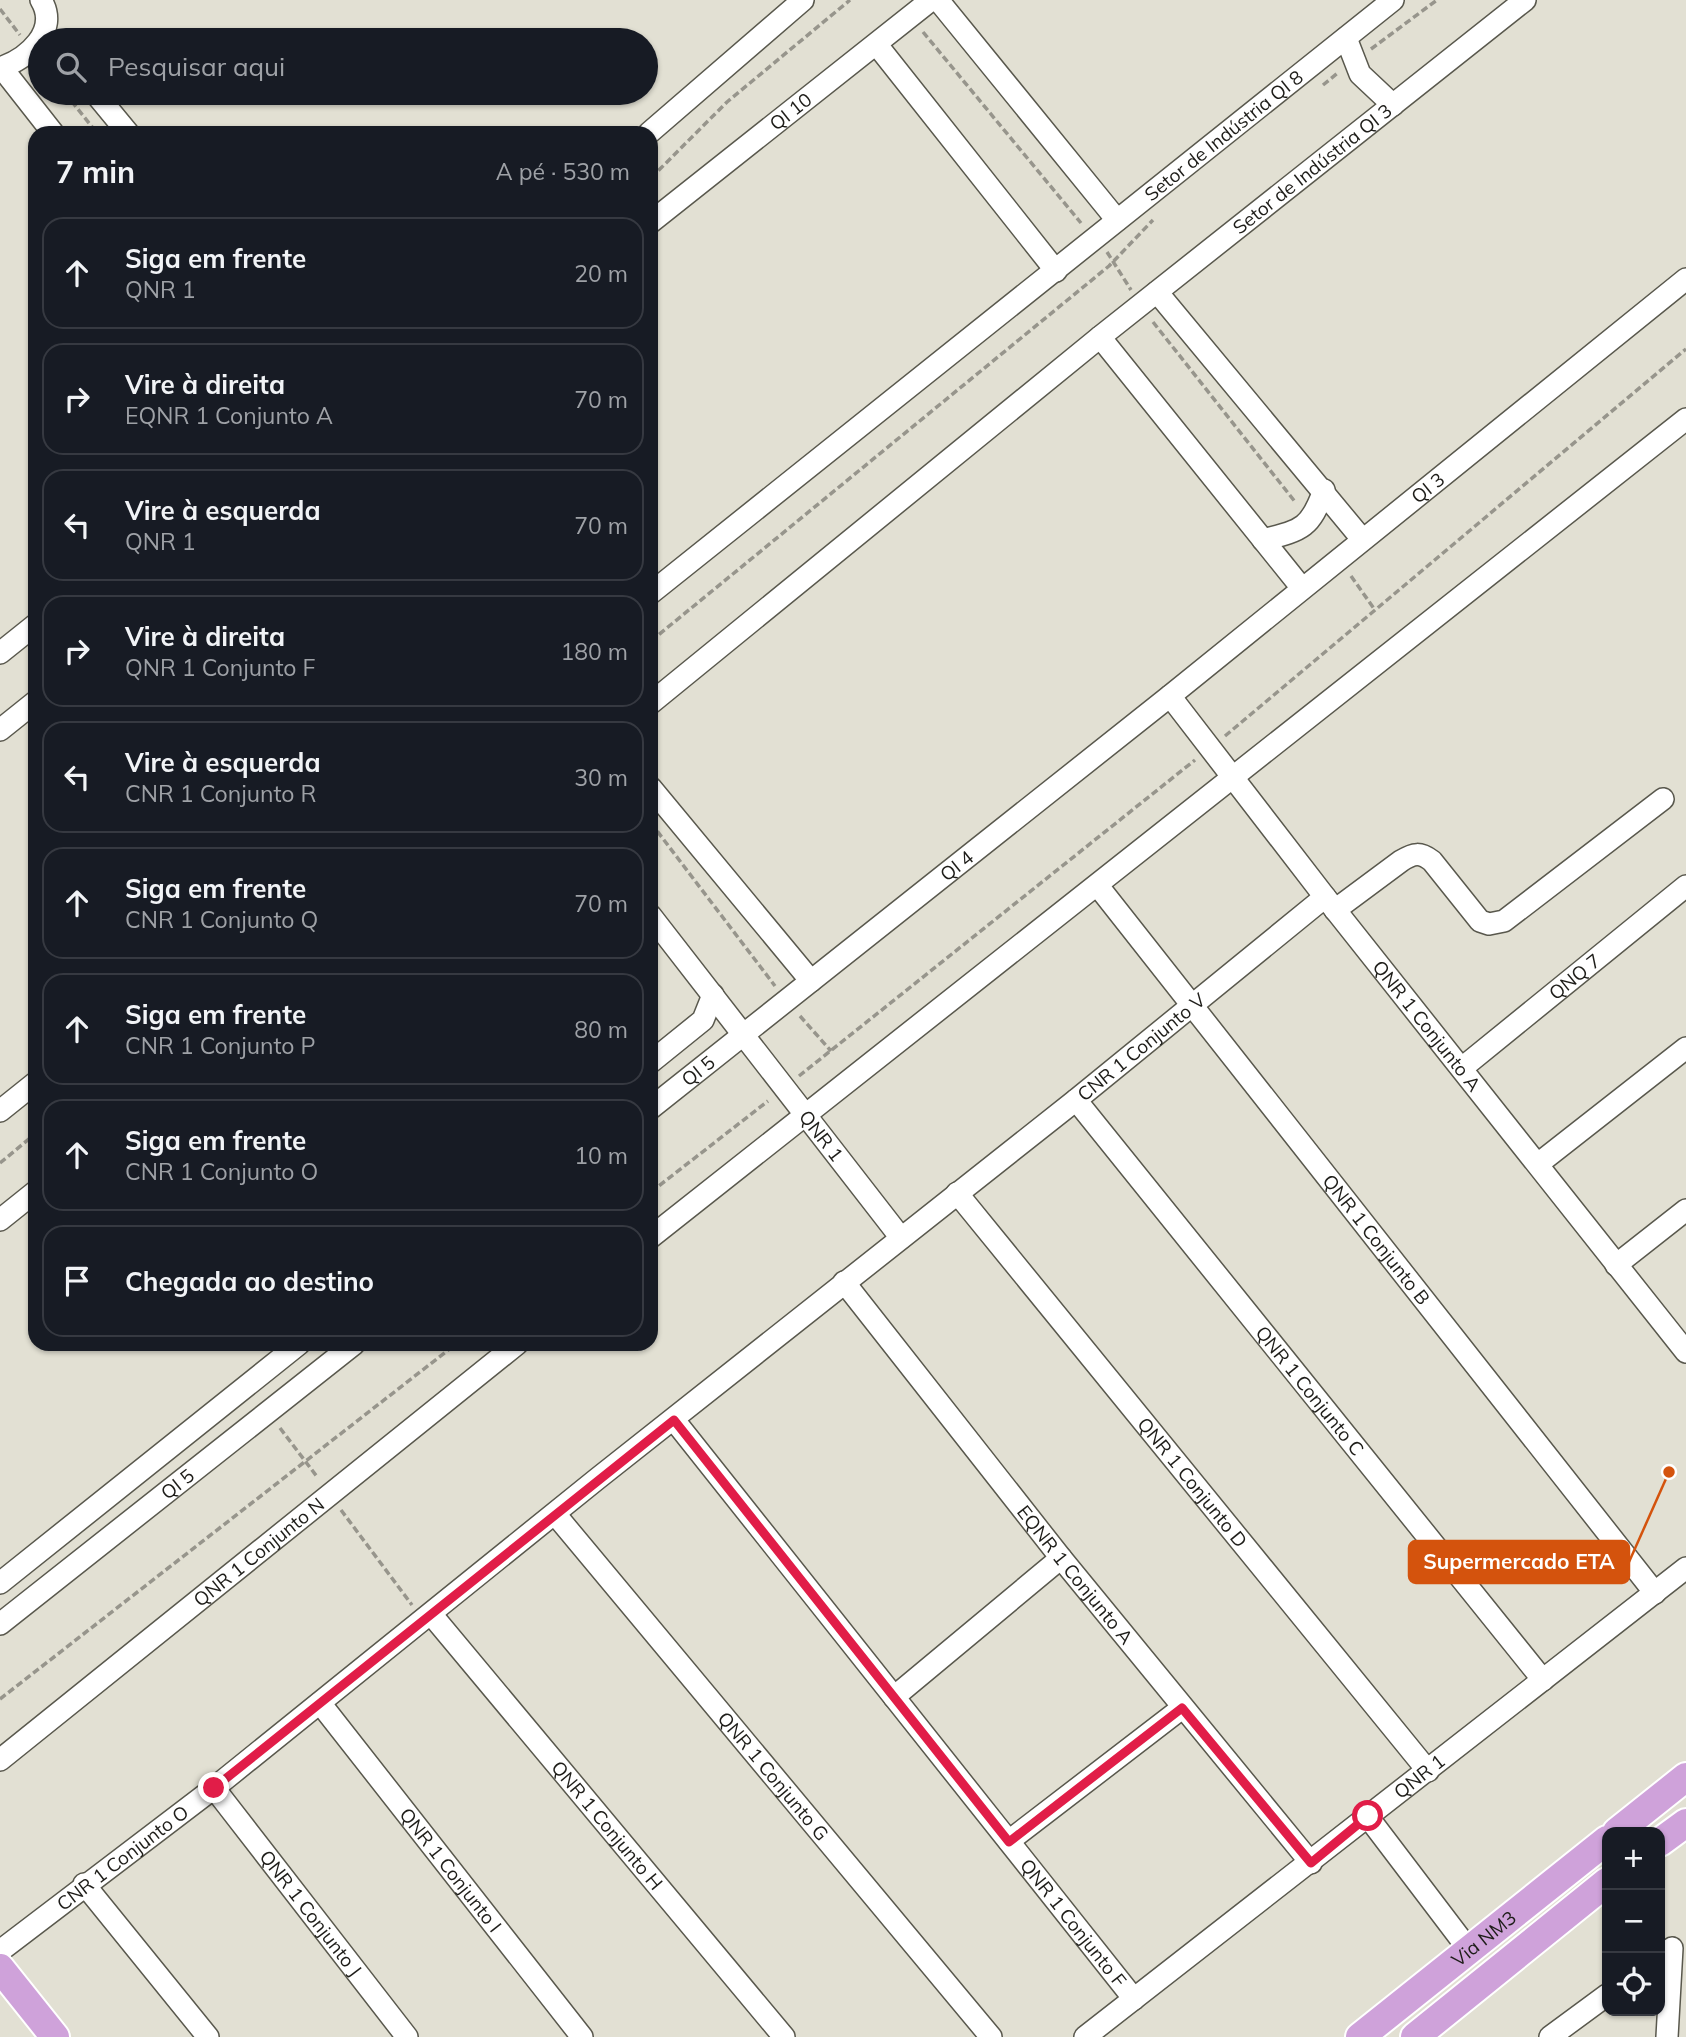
<!DOCTYPE html>
<html lang="pt">
<meta charset="utf-8">
<style>
:root{--surface:#171b24;--page:#20242c;--text:#f1f3f6;--muted:#9ea1a6;--line:#363941}
body{margin:0;font-family:Mulish,sans-serif;background:var(--page);color:var(--text)}
.controls{position:absolute;right:21px;bottom:21px;display:grid;overflow:hidden;border-radius:14px;box-shadow:0 2px 5px #0004}
.controls button{width:63px;height:63px;display:grid;place-items:center;padding:0;border:0;border-bottom:2px solid var(--line);background:var(--surface);color:var(--text);font:35px sans-serif}
.stop{position:absolute;width:21px;height:21px;margin:-16px;border:5px solid #e11d48;border-radius:50%;background:#fff}
.stop.end{background:#e11d48;border-color:#fff;box-shadow:0 2px 7px #0008}
.list{margin:0;padding:0;list-style:none}
h2{display:flex;justify-content:space-between;align-items:center;height:91px;margin:0;padding:0 28px;font-size:30px}
h2 small{font-size:23px;font-weight:400;color:var(--muted)}
.list li{display:grid;grid-template-columns:46px 1fr auto;gap:21px;align-items:center;box-sizing:border-box;height:112px;margin:0 14px 14px;padding:0 14px;border:2px solid var(--line);border-radius:21px}
.list b{display:block;font-size:26px;white-space:nowrap}
.list p{margin:0;font-size:23px;white-space:nowrap;color:var(--muted)}
.list em{font-size:23px;font-style:normal;color:var(--muted)}
.icon{flex:none;width:38px;height:38px;fill:none;stroke:currentColor;stroke-width:2;stroke-linecap:round;stroke-linejoin:round}
.map{position:relative;flex:none;width:1686px;height:2037px;overflow:hidden}
.search{position:absolute;background:var(--surface);box-shadow:0 2px 5px #0004;left:28px;top:28px;width:630px;height:77px;display:flex;align-items:center;gap:18px;box-sizing:border-box;padding:0 24px;border-radius:38px;color:var(--muted);font-size:26px}
.panel{position:absolute;background:var(--surface);box-shadow:0 2px 5px #0004;left:28px;top:126px;width:630px;height:1225px;border-radius:21px}
.map>svg:first-child{display:block}
.lines{fill:none;stroke-linecap:round;stroke-linejoin:round}
.minor-casing{stroke:#59584d;stroke-width:24}
.major-casing{stroke:#fff;stroke-width:32}
.path{stroke:#97958c;stroke-width:3.5;stroke-dasharray:7 3.5;stroke-linecap:butt}
.minor{stroke:#fff;stroke-width:21}
.major{stroke:#cfa2da;stroke-width:28}
.route{stroke:#e11d48;stroke-width:9}
.labels{text-anchor:middle;dominant-baseline:central;stroke-width:7;stroke-linejoin:round;paint-order:stroke}
.street-label{font-size:19px;fill:#1e1d19;stroke:#fff}
.leader{fill:none;stroke:#d4530d;stroke-width:2.5}
.callout-dot{fill:#d4530d;stroke:#fff;stroke-width:2.5}
.callout{fill:#d4530d;stroke:#d4530d;stroke-width:2.5}
.callout-label{font-size:21px;text-anchor:middle;font-weight:bold;fill:#fff}
</style>
<div class="map">
<svg width="1686" height="2037" viewBox="0 0 1686 2037">
<rect width="100%" height="100%" fill="#e2e0d3"/>
<g class="lines">
<defs>
<g id="minor">
<path d="M 938,0 L 1117,220"/>
<path d="M 1346,38 L 1360,74 L 1393,105"/>
<path d="M 877,45 L 1056,271"/>
<path d="M 0,68 C 27,59 60,31 41,0"/>
<path d="M 2,68 L 53,133"/>
<path d="M 95,93 L 128,133"/>
<path d="M 649,133 L 803,0"/>
<path id="s1" d="M 651,222 L 931,0"/>
<path d="M 1157,292 L 1362,539"/>
<path d="M 1100,337 L 1301,587"/>
<path d="M 1263,540 C 1302,530 1310,529 1324,490"/>
<path id="s2" d="M 651,593 L 1393,0"/>
<path d="M 0,653 L 35,625"/>
<path id="s3" d="M 1170,696 L 1325,897 L 1686,1352"/>
<path id="s4" d="M 651,703 L 1100,337 L 1525,0"/>
<path d="M 0,730 L 35,702"/>
<path d="M 651,788 L 811,981"/>
<path id="s5" d="M 1098,886 L 1655,1593"/>
<path d="M 1335,910 L 1401,861 C 1414,853 1420,852 1432,861 L 1480,921 L 1489,924 L 1504,921 L 1663,799"/>
<path id="s6" d="M 651,916 L 901,1238"/>
<path d="M 651,1062 L 703,1020 L 713,995"/>
<path id="s7" d="M 1462,1068 L 1686,886"/>
<path id="s8" d="M 1076,1100 L 1543,1680"/>
<path id="s9" d="M 651,1108 L 1170,696 L 1686,279"/>
<path d="M 0,1111 L 35,1083"/>
<path d="M 1538,1164 L 1686,1048"/>
<path id="s10" d="M 957,1193 L 1428,1771"/>
<path d="M 0,1220 L 35,1192"/>
<path d="M 651,1237 L 1686,419"/>
<path d="M 1616,1265 L 1686,1210"/>
<path id="s11" d="M 844,1282 L 1061,1558 L 1311,1863"/>
<path id="s12" d="M 674,1420 L 1134,1999"/>
<path id="s13" d="M 555,1514 L 991,2037"/>
<path d="M 0,1583 L 299,1344"/>
<path id="s14" d="M 431,1614 L 784,2037"/>
<path id="s15" d="M 0,1624 L 354,1344"/>
<path d="M 894,1697 L 1061,1558"/>
<path id="s16" d="M 320,1703 L 582,2037"/>
<path id="s17" d="M 0,1760 L 517,1344"/>
<path id="s18" d="M 214,1788 L 407,2037"/>
<path d="M 1368,1817 L 1469,1950"/>
<path d="M 1009,1841 L 1182,1708"/>
<path d="M 84,1884 L 208,2037"/>
<path id="s19" d="M 0,1951 L 214,1788 L 597,1479 L 1076,1100 L 1325,897"/>
<path id="s20" d="M 1085,2037 L 1686,1568"/>
<path d="M 1550,2037 L 1607,1995"/>
<path d="M 1667,2037 L 1672,1948"/>
</g>
<g id="major">
<path d="M 1617,1832 L 1686,1777"/>
<path d="M 1660,1842 L 1686,1823"/>
<path d="M 0,1968 L 55,2037"/>
<path id="s21" d="M 1360,2037 L 1607,1840"/>
<path d="M 1415,2037 L 1607,1882"/>
</g>
</defs>
<!-- minor casing -->
<use href="#minor" class="minor-casing"/>
<!-- major casing -->
<use href="#major" class="major-casing"/>
<!-- path -->
<path class="path" d="M 0,9 L 20,35
M 923,32 L 1081,223
M 1371,49 L 1437,0
M 1323,85 L 1339,72
M 65,93 L 97,133
M 651,178 L 727,102 L 850,0
M 1107,252 L 1131,290
M 1153,322 L 1296,503
M 1351,576 L 1375,610
M 651,641 L 1109,266 L 1153,220
M 1225,736 L 1686,349
M 651,823 L 775,986
M 800,1016 L 831,1051
M 799,1076 L 1195,760
M 0,1163 L 35,1134
M 651,1192 L 768,1101
M 280,1428 L 318,1478
M 341,1510 L 412,1605
M 0,1699 L 456,1344"/>
<!-- minor -->
<use href="#minor" class="minor"/>
<!-- major -->
<use href="#major" class="major"/>
</g>
<g class="lines">
<!-- route -->
<path class="route" d="M 214,1788 L 674,1420 L 1009,1842 L 1182,1708 L 1311,1863 L 1368,1816"/>
</g>
<g class="labels">
<!-- street labels -->
<g class="street-label">
<text stroke="none"><textPath href="#s1" startOffset="178">QI 10</textPath></text>
<text stroke="none"><textPath href="#s2" startOffset="733">Setor de Indústria QI 8</textPath></text>
<text stroke="none"><textPath href="#s4" startOffset="850">Setor de Indústria QI 3</textPath></text>
<text stroke="none"><textPath href="#s9" startOffset="994">QI 3</textPath></text>
<text stroke="none"><textPath href="#s9" startOffset="390">QI 4</textPath></text>
<text stroke="none"><textPath href="#s7" startOffset="145">QNQ 7</textPath></text>
<text stroke="none"><textPath href="#s3" startOffset="418">QNR 1 Conjunto A</textPath></text>
<text stroke="none"><textPath href="#s19" startOffset="1456">CNR 1 Conjunto V</textPath></text>
<text stroke="none"><textPath href="#s9" startOffset="60">QI 5</textPath></text>
<text stroke="none"><textPath href="#s6" startOffset="278">QNR 1</textPath></text>
<text stroke="none"><textPath href="#s5" startOffset="450">QNR 1 Conjunto B</textPath></text>
<text stroke="none"><textPath href="#s8" startOffset="373">QNR 1 Conjunto C</textPath></text>
<text stroke="none"><textPath href="#s10" startOffset="373">QNR 1 Conjunto D</textPath></text>
<text stroke="none"><textPath href="#s15" startOffset="226">QI 5</textPath></text>
<text stroke="none"><textPath href="#s17" startOffset="332">QNR 1 Conjunto N</textPath></text>
<text stroke="none"><textPath href="#s11" startOffset="373">EQNR 1 Conjunto A</textPath></text>
<text stroke="none"><textPath href="#s13" startOffset="341">QNR 1 Conjunto G</textPath></text>
<text stroke="none"><textPath href="#s20" startOffset="424">QNR 1</textPath></text>
<text stroke="none"><textPath href="#s14" startOffset="275">QNR 1 Conjunto H</textPath></text>
<text stroke="none"><textPath href="#s19" startOffset="154">CNR 1 Conjunto O</textPath></text>
<text stroke="none"><textPath href="#s16" startOffset="212">QNR 1 Conjunto I</textPath></text>
<text stroke="none"><textPath href="#s18" startOffset="158">QNR 1 Conjunto J</textPath></text>
<text stroke="none"><textPath href="#s12" startOffset="642">QNR 1 Conjunto F</textPath></text>
<text stroke="none"><textPath href="#s21" startOffset="158">Via NM3</textPath></text>
</g>
</g>
<!-- callouts -->
<path class="leader" d="M1669 1472L1629 1562"/>
<circle class="callout-dot" cx="1669" cy="1472" r="7"/>
<rect class="callout" x="1409" y="1541" width="220" height="42" rx="7"/>
<g class="callout-label">
<text x="1519" y="1569">Supermercado ETA</text>
</g>
</svg>
<div class="controls">
<button>+</button>
<button>−</button>
<button><svg class="icon" aria-label="locate" viewBox="0 0 24 24"><circle cx="12" cy="12" r="6"/><path d="M12 2v4M12 18v4M2 12h4M18 12h4"/></svg></button>
</div>
<div class="stop" style="left:1368px;top:1816px"></div>
<div class="stop end" style="left:214px;top:1788px"></div>
<div class="search"><svg class="icon" aria-label="search" viewBox="0 0 24 24"><circle cx="10" cy="10" r="6"/><path d="M15 15l6 6"/></svg>Pesquisar aqui</div>
<section class="panel">
<h2>7 min<small>A pé · 530 m</small></h2>
<ul class="list">
<li><svg class="icon" aria-label="ahead" viewBox="0 0 24 24"><path d="M12 20V5M6 11l6-6 6 6"/></svg><div><b>Siga em frente</b><p>QNR 1</p></div><em>20 m</em></li>
<li><svg class="icon" aria-label="right" viewBox="0 0 24 24"><path d="M7 20v-9h11M14 6l5 5-5 5"/></svg><div><b>Vire à direita</b><p>EQNR 1 Conjunto A</p></div><em>70 m</em></li>
<li><svg class="icon" aria-label="left" viewBox="0 0 24 24"><path d="M17 20v-9H6M10 6l-5 5 5 5"/></svg><div><b>Vire à esquerda</b><p>QNR 1</p></div><em>70 m</em></li>
<li><svg class="icon" aria-label="right" viewBox="0 0 24 24"><path d="M7 20v-9h11M14 6l5 5-5 5"/></svg><div><b>Vire à direita</b><p>QNR 1 Conjunto F</p></div><em>180 m</em></li>
<li><svg class="icon" aria-label="left" viewBox="0 0 24 24"><path d="M17 20v-9H6M10 6l-5 5 5 5"/></svg><div><b>Vire à esquerda</b><p>CNR 1 Conjunto R</p></div><em>30 m</em></li>
<li><svg class="icon" aria-label="ahead" viewBox="0 0 24 24"><path d="M12 20V5M6 11l6-6 6 6"/></svg><div><b>Siga em frente</b><p>CNR 1 Conjunto Q</p></div><em>70 m</em></li>
<li><svg class="icon" aria-label="ahead" viewBox="0 0 24 24"><path d="M12 20V5M6 11l6-6 6 6"/></svg><div><b>Siga em frente</b><p>CNR 1 Conjunto P</p></div><em>80 m</em></li>
<li><svg class="icon" aria-label="ahead" viewBox="0 0 24 24"><path d="M12 20V5M6 11l6-6 6 6"/></svg><div><b>Siga em frente</b><p>CNR 1 Conjunto O</p></div><em>10 m</em></li>
<li><svg class="icon" aria-label="arrive" viewBox="0 0 24 24"><path d="M6 21V4h12l-3 4 3 4H6"/></svg><div><b>Chegada ao destino</b></div></li>
</ul>
</section>
</div>
